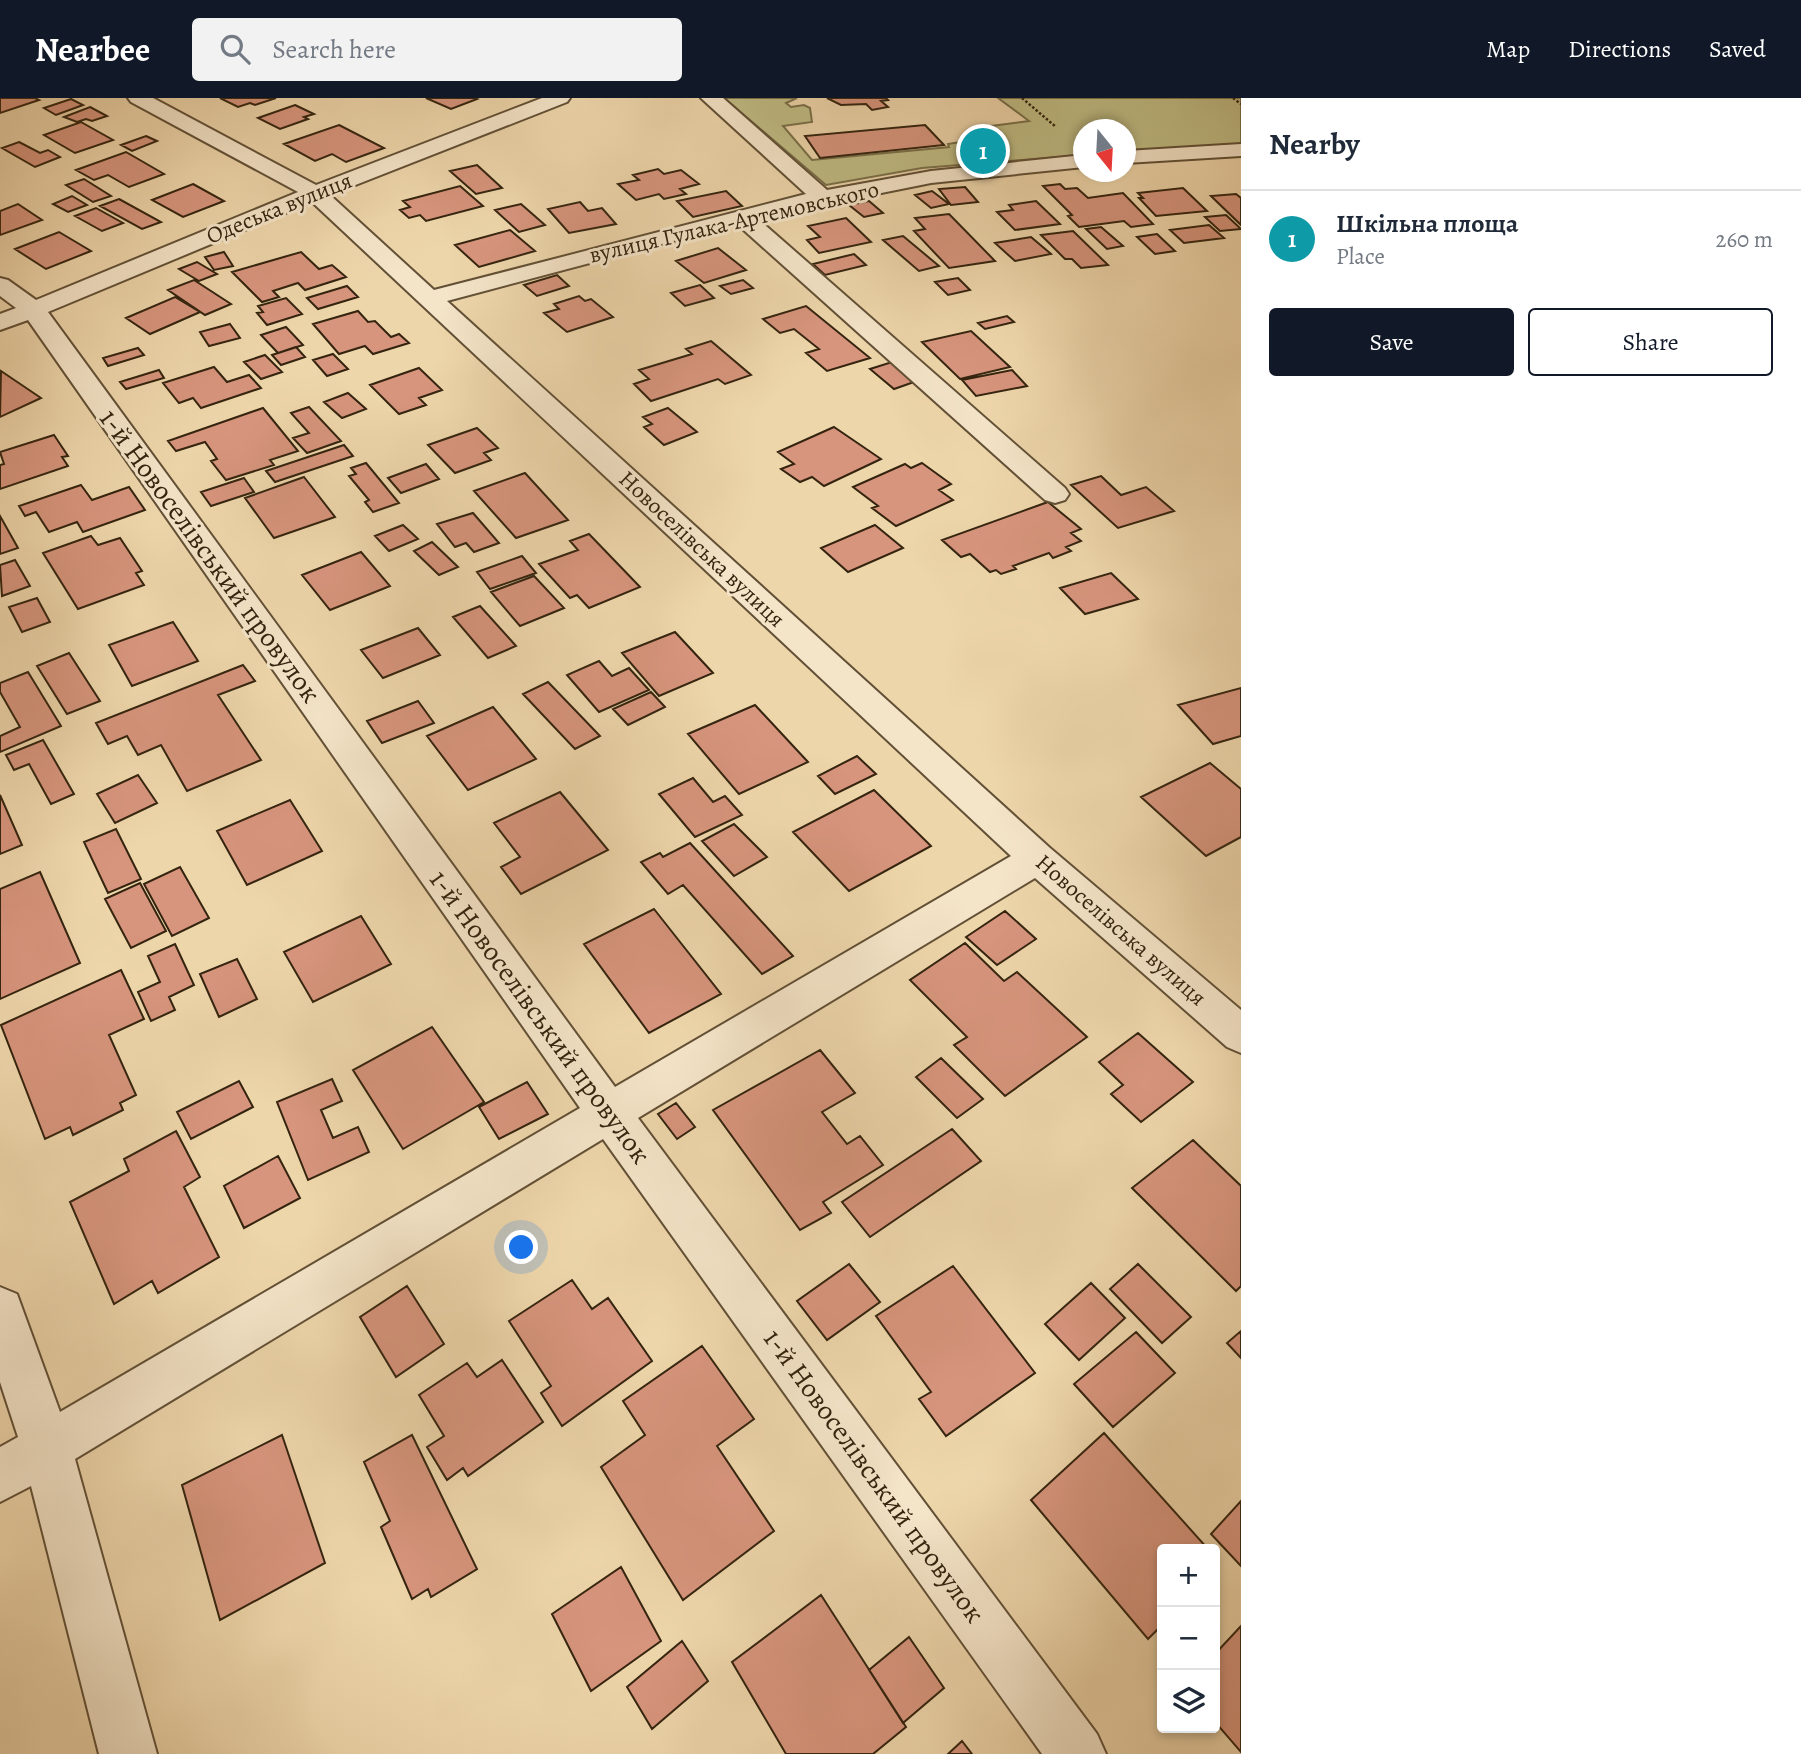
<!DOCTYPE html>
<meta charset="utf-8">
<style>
:root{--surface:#fff;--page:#f2f2f3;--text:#1f2937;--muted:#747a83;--line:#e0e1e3;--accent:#111827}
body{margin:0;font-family:Alegreya,serif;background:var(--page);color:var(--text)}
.controls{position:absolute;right:21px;bottom:21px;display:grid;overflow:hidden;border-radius:7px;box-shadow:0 4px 10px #0003}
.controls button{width:63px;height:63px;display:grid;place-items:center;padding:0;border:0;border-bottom:2px solid var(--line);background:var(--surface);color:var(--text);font:35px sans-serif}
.compass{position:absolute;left:1073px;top:21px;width:63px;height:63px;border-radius:50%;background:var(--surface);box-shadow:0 4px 10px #0003;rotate:162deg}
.you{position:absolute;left:522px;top:1150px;width:24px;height:24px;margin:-18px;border:5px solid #fff;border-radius:50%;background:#1a73e8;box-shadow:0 0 0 10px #1a73e833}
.badge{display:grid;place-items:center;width:46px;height:46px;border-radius:50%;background:var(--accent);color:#fff;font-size:23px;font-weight:700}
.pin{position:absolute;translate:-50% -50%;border:4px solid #fff;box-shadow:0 2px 7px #0006}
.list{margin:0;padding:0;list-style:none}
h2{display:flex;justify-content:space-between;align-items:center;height:91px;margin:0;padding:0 28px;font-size:30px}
h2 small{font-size:23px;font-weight:400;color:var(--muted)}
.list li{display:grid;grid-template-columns:46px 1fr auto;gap:21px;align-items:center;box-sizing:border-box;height:98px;padding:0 28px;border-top:2px solid var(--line)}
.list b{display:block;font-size:26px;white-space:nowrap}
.list p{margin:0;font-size:23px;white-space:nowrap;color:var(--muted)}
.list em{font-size:23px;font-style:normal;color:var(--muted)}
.actions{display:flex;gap:14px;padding:21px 28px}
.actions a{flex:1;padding:16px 0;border:2px solid var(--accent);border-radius:7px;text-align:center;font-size:24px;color:var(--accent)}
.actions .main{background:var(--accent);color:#fff}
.icon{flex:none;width:38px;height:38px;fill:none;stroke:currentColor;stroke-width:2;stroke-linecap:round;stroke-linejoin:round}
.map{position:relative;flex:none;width:1241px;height:1656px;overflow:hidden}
header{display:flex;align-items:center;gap:42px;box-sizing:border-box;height:98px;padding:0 35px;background:var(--accent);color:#fff}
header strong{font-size:33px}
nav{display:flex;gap:38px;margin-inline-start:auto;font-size:24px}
.search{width:490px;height:63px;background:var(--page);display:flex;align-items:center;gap:18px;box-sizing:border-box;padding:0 24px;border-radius:7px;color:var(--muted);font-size:26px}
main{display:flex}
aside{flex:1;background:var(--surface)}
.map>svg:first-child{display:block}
.green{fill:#c0bc84;stroke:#7a704a;stroke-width:2}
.building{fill:#d7957d;stroke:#34240f;stroke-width:2}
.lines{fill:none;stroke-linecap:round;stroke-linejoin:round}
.minor-casing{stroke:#625036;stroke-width:4}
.path{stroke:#34240f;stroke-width:2.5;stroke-dasharray:2.5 2;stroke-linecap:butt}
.minor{fill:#f4e4c8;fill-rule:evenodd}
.labels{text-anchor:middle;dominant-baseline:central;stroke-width:6;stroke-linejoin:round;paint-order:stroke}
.far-street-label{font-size:23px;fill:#34240f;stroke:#f4e4c8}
.street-label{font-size:28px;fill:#34240f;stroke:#f4e4c8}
</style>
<header>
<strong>Nearbee</strong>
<div class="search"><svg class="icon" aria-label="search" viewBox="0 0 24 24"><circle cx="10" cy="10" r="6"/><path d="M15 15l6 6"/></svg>Search here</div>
<nav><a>Map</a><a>Directions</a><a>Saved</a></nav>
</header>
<main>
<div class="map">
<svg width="1241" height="1656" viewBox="0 0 1241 1656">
<rect width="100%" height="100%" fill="#eed6ab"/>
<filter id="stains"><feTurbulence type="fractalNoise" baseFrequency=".00286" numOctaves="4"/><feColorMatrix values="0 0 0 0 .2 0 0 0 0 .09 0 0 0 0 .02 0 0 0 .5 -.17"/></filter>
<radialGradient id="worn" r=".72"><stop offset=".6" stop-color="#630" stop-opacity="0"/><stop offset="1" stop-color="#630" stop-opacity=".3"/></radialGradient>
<!-- green -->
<path class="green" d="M 724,0 L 797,0 L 786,5 L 791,9 L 804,7 L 810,10 L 812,24 L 783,28 L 812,62 L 949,49 L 948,46 L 979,41 L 973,34 L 976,30 L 1029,23 L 998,0 L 1241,0 L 1241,47 L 1126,53 L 1126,32 L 1084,32 L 1083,57 L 922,70 L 826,87 Z"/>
<!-- building -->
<path class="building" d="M 0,0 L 35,0 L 39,2 L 0,15 Z
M 220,0 L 276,0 L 255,7 L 250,5 L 238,9 Z
M 426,0 L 474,0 L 477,1 L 451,11 Z
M 827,0 L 886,0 L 888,2 L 881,3 L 888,9 L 872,12 L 866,6 L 841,7 Z
M 71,1 L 83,7 L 56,17 L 44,10 Z
M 295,7 L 314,16 L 304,19 L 308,21 L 280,31 L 258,20 Z
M 90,9 L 107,18 L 92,23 L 86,21 L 77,24 L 64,19 Z
M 81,24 L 113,42 L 75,55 L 44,37 Z
M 339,27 L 384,50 L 346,64 L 332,56 L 315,63 L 284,46 Z
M 925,27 L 944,47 L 820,60 L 805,38 Z
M 146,38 L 157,43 L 132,53 L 121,47 Z
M 19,44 L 40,55 L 48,52 L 60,59 L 35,69 L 2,50 Z
M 126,54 L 164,76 L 129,89 L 108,77 L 94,82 L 76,72 Z
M 477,67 L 502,90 L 476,96 L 450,73 Z
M 658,71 L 664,76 L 681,72 L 699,86 L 680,91 L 686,96 L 664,101 L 659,96 L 636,102 L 618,86 L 639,82 L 633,77 Z
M 84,81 L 111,98 L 93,104 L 66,87 Z
M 193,86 L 224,103 L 183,119 L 152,102 Z
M 1060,86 L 1065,91 L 1077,90 L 1088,100 L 1123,95 L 1153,126 L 1131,129 L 1124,123 L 1079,129 L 1068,118 L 1072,117 L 1043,88 Z
M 460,88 L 483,108 L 426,123 L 420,117 L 409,120 L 400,112 L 410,109 L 403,103 Z
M 965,89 L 978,104 L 951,107 L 939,91 Z
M 1183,90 L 1207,113 L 1156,118 L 1139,100 L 1143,100 L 1138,95 Z
M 726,93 L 742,108 L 693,119 L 677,103 Z
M 932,93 L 949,106 L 931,110 L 915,97 Z
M 1236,96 L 1241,100 L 1241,127 L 1211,98 Z
M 72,98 L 87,107 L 68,114 L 53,106 Z
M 119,101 L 161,124 L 142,131 L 100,108 Z
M 869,103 L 883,115 L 864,119 L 849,107 Z
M 1036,103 L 1060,126 L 1015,132 L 997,114 L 1013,112 L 1009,107 Z
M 580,104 L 588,113 L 602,110 L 616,126 L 569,135 L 548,111 Z
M 18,106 L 42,122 L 0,137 L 0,113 Z
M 521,106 L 545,127 L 519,134 L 495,112 Z
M 96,110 L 123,125 L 102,133 L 75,118 Z
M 949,116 L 995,163 L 949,170 L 914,133 L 925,131 L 915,120 Z
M 1226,117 L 1241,131 L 1220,133 L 1205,119 Z
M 846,120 L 871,144 L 819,155 L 807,142 L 820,139 L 808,128 Z
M 1209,127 L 1224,140 L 1184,145 L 1170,132 Z
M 1101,129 L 1123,148 L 1107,151 L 1086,131 Z
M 510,132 L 535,153 L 479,169 L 455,147 Z
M 1073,133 L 1108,167 L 1081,170 L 1072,161 L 1065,161 L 1041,137 Z
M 59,134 L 91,153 L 46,171 L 15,151 Z
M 1157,136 L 1175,153 L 1155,156 L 1137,139 Z
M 903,138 L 939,168 L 919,173 L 883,142 Z
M 1031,139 L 1051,156 L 1015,163 L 995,145 Z
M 718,150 L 746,172 L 704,185 L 676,163 Z
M 224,154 L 233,168 L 214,172 L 205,159 Z
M 301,154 L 319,171 L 332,167 L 346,179 L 305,192 L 298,185 L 273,193 L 279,199 L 262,204 L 232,174 Z
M 854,156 L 866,167 L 825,177 L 813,166 Z
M 197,164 L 217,176 L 199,183 L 179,171 Z
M 557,177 L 569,188 L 537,198 L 524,187 Z
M 958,180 L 970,192 L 948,197 L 935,184 Z
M 194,182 L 231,206 L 205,217 L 168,192 Z
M 743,182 L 753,190 L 731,196 L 720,188 Z
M 700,187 L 714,200 L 685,208 L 671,195 Z
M 347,188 L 358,199 L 318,211 L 307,200 Z
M 579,198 L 585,203 L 591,201 L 613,219 L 567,234 L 544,215 L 559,211 L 554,206 Z
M 175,199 L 200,214 L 150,236 L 126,220 Z
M 286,200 L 302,216 L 267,227 L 257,215 L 263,214 L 258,208 Z
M 806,208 L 870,260 L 827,273 L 806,255 L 819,251 L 794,231 L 780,235 L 763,221 Z
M 358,213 L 368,224 L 375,223 L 391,239 L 399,236 L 409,245 L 373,256 L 365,248 L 339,256 L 313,226 Z
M 1007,218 L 1014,224 L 985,231 L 978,225 Z
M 230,226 L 240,240 L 209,248 L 200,234 Z
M 286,229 L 303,247 L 278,255 L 261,237 Z
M 971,233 L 1010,269 L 960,281 L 922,244 Z
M 711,243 L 751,277 L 725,286 L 718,281 L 651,303 L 634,286 L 649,281 L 639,272 L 692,256 L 686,251 Z
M 296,249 L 305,259 L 281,267 L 272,257 Z
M 138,250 L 144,257 L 108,268 L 103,260 Z
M 333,256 L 348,271 L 327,278 L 313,262 Z
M 265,257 L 282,274 L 261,281 L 244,264 Z
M 892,264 L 917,283 L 894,291 L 870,271 Z
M 214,269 L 227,284 L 249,277 L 261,290 L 201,310 L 193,300 L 179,305 L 163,285 Z
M 419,270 L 442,292 L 419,300 L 426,307 L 399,316 L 370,287 Z
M 159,272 L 164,280 L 126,291 L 120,284 Z
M 1012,272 L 1027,288 L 976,298 L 962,282 Z
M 1,273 L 41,300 L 0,319 Z
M 348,295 L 366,311 L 342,320 L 324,304 Z
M 309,309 L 341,343 L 307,355 L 293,340 L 309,335 L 291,315 Z
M 263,310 L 298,353 L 270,362 L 274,367 L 226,382 L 211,363 L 217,361 L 205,344 L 176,353 L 168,343 Z
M 668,310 L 697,334 L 664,347 L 644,329 L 652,326 L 643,319 Z
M 834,329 L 881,361 L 824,388 L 812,379 L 800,384 L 781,371 L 794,366 L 778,354 Z
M 477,330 L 498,350 L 484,355 L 491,362 L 455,375 L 428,347 Z
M 54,337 L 68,358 L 62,359 L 68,368 L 0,391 L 0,367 L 4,366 L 0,354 Z
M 344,347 L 353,358 L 275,384 L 266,373 Z
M 366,365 L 399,405 L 373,414 L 365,404 L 369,402 L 349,378 L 356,376 L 351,370 Z
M 922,365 L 951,386 L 939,392 L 953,402 L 896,428 L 872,410 L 878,408 L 853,389 L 905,366 L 911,370 Z
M 426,366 L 439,381 L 401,395 L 388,380 Z
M 525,375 L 568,422 L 516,440 L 474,393 Z
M 1101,378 L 1121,397 L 1146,389 L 1174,413 L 1118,430 L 1071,387 Z
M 304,379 L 335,419 L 274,440 L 245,400 Z
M 244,380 L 254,394 L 211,408 L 201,394 Z
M 81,387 L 92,402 L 129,389 L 145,412 L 83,434 L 77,424 L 49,434 L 36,414 L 25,418 L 19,408 Z
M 1048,404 L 1081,431 L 1071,435 L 1081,443 L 1066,449 L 1071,453 L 1053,460 L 1049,455 L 1013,468 L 1016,471 L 1001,476 L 996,472 L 990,474 L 970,456 L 961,459 L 942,442 Z
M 473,415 L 499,445 L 474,454 L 466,445 L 455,449 L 437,426 Z
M 0,418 L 18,450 L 0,456 Z
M 403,427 L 418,441 L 389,453 L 375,438 Z
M 875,427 L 903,450 L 848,474 L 821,450 Z
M 589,436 L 640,489 L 589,510 L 577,497 L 570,500 L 539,466 L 578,452 L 570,443 Z
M 91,438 L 98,447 L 120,440 L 142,473 L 136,475 L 144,487 L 78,511 L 43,455 Z
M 432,444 L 458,469 L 439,477 L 414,453 Z
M 361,454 L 390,488 L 330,512 L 302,477 Z
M 522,458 L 536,475 L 490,491 L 477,474 Z
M 15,462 L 30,488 L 2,498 L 0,467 Z
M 1111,475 L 1138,501 L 1085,516 L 1060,490 Z
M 534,478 L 564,510 L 520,528 L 491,494 Z
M 37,500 L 50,524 L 22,534 L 9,509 Z
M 480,508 L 516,548 L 488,560 L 453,519 Z
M 173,524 L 198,563 L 132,588 L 109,547 Z
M 418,530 L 440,557 L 383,580 L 361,552 Z
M 675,534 L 713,575 L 659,598 L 622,555 Z
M 69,555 L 100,603 L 67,616 L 37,568 Z
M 599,563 L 612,578 L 629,570 L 649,592 L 599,614 L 567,577 Z
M 243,567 L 255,583 L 218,597 L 261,662 L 187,693 L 161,647 L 138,657 L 127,638 L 108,646 L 96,625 Z
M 28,574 L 61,628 L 0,654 L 0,638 L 20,629 L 0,594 L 0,585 Z
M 548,584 L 600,638 L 575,651 L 523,596 Z
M 1241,590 L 1241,638 L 1213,646 L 1178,607 Z
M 651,594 L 665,609 L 628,627 L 613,611 Z
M 418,603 L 434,625 L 382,645 L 367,623 Z
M 755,607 L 808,664 L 739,696 L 688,636 Z
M 493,609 L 536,661 L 468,692 L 427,638 Z
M 43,642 L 74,696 L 51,706 L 29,666 L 14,672 L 6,657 Z
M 857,658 L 876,676 L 835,696 L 818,678 Z
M 1210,665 L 1241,691 L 1241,739 L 1206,758 L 1141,699 Z
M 138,677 L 157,705 L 115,725 L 97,696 Z
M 693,680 L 713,704 L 725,698 L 742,717 L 695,739 L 659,696 Z
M 874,692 L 931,748 L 849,793 L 793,734 Z
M 560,694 L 608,752 L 521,796 L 501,769 L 520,759 L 494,725 Z
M 0,697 L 22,747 L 0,756 Z
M 290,702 L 322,753 L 247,787 L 217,733 Z
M 734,726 L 767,759 L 734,778 L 702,743 Z
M 116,731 L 141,781 L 108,795 L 84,744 Z
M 690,745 L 793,858 L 762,876 L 683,787 L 668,796 L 641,764 L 660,755 L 663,759 Z
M 180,769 L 209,820 L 172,838 L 144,786 Z
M 40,774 L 80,865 L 0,901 L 0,791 Z
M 140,785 L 166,833 L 131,850 L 105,801 Z
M 654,811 L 721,896 L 649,935 L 584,846 Z
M 1005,813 L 1036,841 L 997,867 L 966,839 Z
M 361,818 L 391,866 L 313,904 L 284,854 Z
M 965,845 L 1004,883 L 1017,874 L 1087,939 L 1005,998 L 954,947 L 967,939 L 910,882 Z
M 175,846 L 194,887 L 169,899 L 175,912 L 151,923 L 138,894 L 160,884 L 148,858 Z
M 237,861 L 257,901 L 219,919 L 200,876 Z
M 121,872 L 144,921 L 109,937 L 136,997 L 120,1005 L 123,1012 L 73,1037 L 70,1029 L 45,1041 L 1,927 Z
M 432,929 L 484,1004 L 403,1051 L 353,972 Z
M 1138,935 L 1193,984 L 1141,1024 L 1111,996 L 1123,987 L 1099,964 Z
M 820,952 L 855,995 L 822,1014 L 847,1046 L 860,1038 L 883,1067 L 823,1104 L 831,1115 L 800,1132 L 713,1012 Z
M 941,960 L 983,1001 L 957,1020 L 916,979 Z
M 332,981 L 342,1003 L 321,1012 L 333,1040 L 358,1029 L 369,1054 L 308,1082 L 277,1004 Z
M 239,983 L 253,1009 L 191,1041 L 177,1014 Z
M 527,984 L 548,1016 L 499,1041 L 479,1009 Z
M 676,1005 L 695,1029 L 677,1041 L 658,1016 Z
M 952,1031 L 981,1063 L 870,1139 L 842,1104 Z
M 176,1033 L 200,1079 L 184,1089 L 219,1159 L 158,1195 L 152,1183 L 114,1206 L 70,1104 L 129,1073 L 124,1061 Z
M 1193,1042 L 1241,1088 L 1241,1188 L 1236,1193 L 1132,1090 Z
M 278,1058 L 300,1100 L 244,1130 L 224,1088 Z
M 849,1166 L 880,1204 L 827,1242 L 797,1203 Z
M 1138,1166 L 1191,1219 L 1162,1245 L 1110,1191 Z
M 953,1168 L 1035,1275 L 946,1338 L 919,1301 L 931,1294 L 876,1218 Z
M 572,1182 L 592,1211 L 608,1200 L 652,1263 L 562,1328 L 541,1295 L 551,1288 L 509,1223 Z
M 1091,1185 L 1125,1220 L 1079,1262 L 1045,1226 Z
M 407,1188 L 444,1246 L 396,1279 L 360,1219 Z
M 1241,1233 L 1241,1260 L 1227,1245 Z
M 1136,1234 L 1175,1275 L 1113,1329 L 1074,1286 Z
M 702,1248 L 754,1321 L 717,1348 L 774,1433 L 683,1502 L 601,1369 L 645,1337 L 623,1303 Z
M 502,1262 L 543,1324 L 468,1378 L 463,1370 L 447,1382 L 427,1349 L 444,1338 L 419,1297 L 467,1265 L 477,1279 Z
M 1104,1335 L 1208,1451 L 1162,1451 L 1162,1527 L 1148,1541 L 1031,1402 Z
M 282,1337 L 325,1465 L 220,1522 L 182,1387 Z
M 412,1337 L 477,1471 L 431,1499 L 428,1491 L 412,1501 L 381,1429 L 390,1423 L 364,1364 Z
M 1241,1403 L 1241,1468 L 1211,1436 Z
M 621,1469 L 661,1543 L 591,1593 L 552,1516 Z
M 821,1497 L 906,1629 L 873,1656 L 786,1656 L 732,1564 Z
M 1241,1528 L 1241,1654 L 1215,1624 L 1215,1556 Z
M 909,1539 L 944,1590 L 903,1625 L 869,1572 Z
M 682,1543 L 708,1583 L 652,1631 L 627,1589 Z
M 962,1643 L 972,1656 L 948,1656 Z"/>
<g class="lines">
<defs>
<path id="minor" d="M 128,0 L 153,0 L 316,87 L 542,0 L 570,0 L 567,4 L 330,97 L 434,192 L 806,96 L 701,0 L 723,0 L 827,92 L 931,73 L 1084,57 L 1084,69 L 931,85 L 757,120 L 1065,390 L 1069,396 L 1065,402 L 1055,405 L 1045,402 L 737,126 L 447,203 L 1050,750 L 1241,912 L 1241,955 L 1227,949 L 1035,780 L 638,1020 L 1097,1636 L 1106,1656 L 1042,1656 L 603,1041 L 75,1361 L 157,1656 L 99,1656 L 31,1388 L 0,1404 L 0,1349 L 18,1339 L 0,1284 L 0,1189 L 17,1196 L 60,1314 L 580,1010 L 28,222 L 0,232 L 0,216 L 16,210 L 0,198 L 0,180 L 8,182 L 36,202 L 298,94 L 131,4 ZM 312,104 L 1011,758 L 615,989 L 48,214 Z
M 1241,46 L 1241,58 L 1126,65 L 1126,53 Z"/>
</defs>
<!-- minor casing -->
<use href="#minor" class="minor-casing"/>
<!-- path -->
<path class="path" d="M 1022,0 L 1056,29
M 1233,0 L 1241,6"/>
<!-- minor -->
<use href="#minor" class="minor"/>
</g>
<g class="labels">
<!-- far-street labels -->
<g class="far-street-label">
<text transform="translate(279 110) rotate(-22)">Одеська вулиця</text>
<text transform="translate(734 124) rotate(-13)">вулиця Гулака-Артемовського</text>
<text transform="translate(702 451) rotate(43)">Новоселівська вулиця</text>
<text transform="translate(1121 832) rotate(41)">Новоселівська вулиця</text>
</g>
<!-- street labels -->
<g class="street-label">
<text transform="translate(210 458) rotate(54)">1-й Новоселівський провулок</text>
<text transform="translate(540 919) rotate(54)">1-й Новоселівський провулок</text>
<text transform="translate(874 1378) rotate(54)">1-й Новоселівський провулок</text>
</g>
</g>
<rect width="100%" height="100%" filter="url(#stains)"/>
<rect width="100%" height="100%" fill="url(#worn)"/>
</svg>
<div class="controls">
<button>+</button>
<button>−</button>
<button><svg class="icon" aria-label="layers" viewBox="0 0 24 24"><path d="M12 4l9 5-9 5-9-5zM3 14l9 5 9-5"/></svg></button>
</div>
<svg class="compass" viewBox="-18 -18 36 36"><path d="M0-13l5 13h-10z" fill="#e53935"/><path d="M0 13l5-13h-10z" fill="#747a83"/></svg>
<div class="you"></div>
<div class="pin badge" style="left:983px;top:53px;background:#0f9aa8">1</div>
</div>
<aside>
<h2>Nearby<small></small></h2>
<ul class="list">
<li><span class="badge" style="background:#0f9aa8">1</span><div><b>Шкільна площа</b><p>Place</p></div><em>260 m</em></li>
</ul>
<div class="actions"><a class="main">Save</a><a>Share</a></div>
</aside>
</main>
